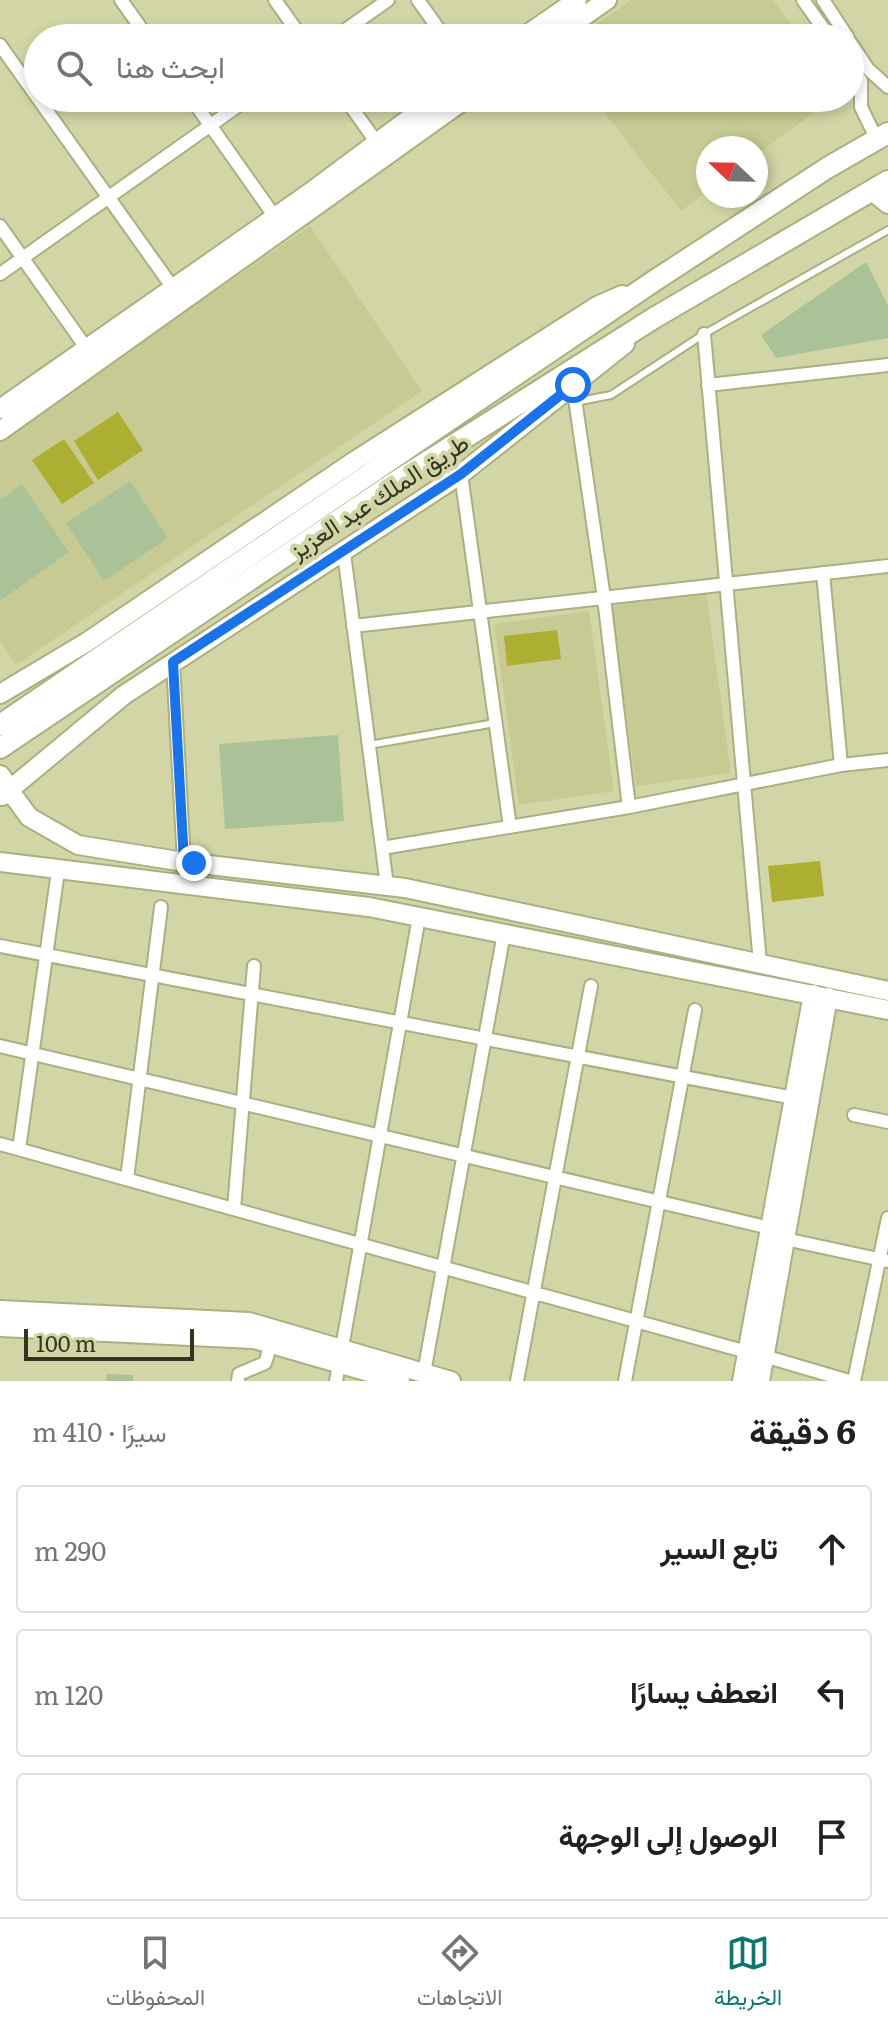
<!DOCTYPE html>
<html lang="ar">
<meta charset="utf-8">
<style>
:root{--surface:#fff;--page:#f2f2f2;--text:#202124;--muted:#757577;--line:#e0e0e0;--accent:#0f766e}
body{margin:0;font-family:Literata,Vazirmatn,serif;background:var(--page);color:var(--text);direction:rtl}
.compass{position:absolute;left:696px;top:136px;width:72px;height:72px;border-radius:50%;background:var(--surface);box-shadow:0 4px 12px #0003;rotate:292deg}
.scale{position:absolute;left:24px;bottom:20px;width:170px;box-sizing:border-box;padding-left:8px;border:4px solid #333421;border-top:0;font-size:22px;line-height:28px;white-space:nowrap;color:#333421;-webkit-text-stroke:6px #d2d6a6;paint-order:stroke}
.stop{position:absolute;width:24px;height:24px;margin:-18px;border:6px solid #1a73e8;border-radius:50%;background:#fff}
.stop.end{background:#1a73e8;border-color:#fff;box-shadow:0 2px 8px #0008}
.list{margin:0;padding:0;list-style:none}
h2{display:flex;justify-content:space-between;align-items:center;height:104px;margin:0;padding:0 32px;font-size:34px}
h2 small{font-size:26px;font-weight:400;color:var(--muted)}
.list li{display:grid;grid-template-columns:52px 1fr auto;gap:24px;align-items:center;box-sizing:border-box;height:128px;margin:0 16px 16px;padding:0 16px;border:2px solid var(--line);border-radius:8px}
.list b{display:block;font-size:30px;white-space:nowrap}
.list em{font-size:26px;font-style:normal;color:var(--muted)}
.icon{flex:none;width:44px;height:44px;fill:none;stroke:currentColor;stroke-width:2;stroke-linecap:round;stroke-linejoin:round}
.map{position:relative;flex:none;width:888px;height:1381px;overflow:hidden;direction:ltr}
.search{position:absolute;background:var(--surface);box-shadow:0 4px 12px #0003;left:24px;right:24px;top:24px;height:88px;display:flex;align-items:center;gap:20px;box-sizing:border-box;padding:0 28px;border-radius:44px;color:var(--muted);font-size:30px}
.sheet{height:536px;background:var(--surface)}
nav{display:flex;justify-content:space-around;align-items:center;box-sizing:border-box;height:112px;border-top:2px solid var(--line);background:var(--surface);font-size:22px;color:var(--muted)}
nav a{display:grid;justify-items:center;gap:4px}
nav .on{color:var(--accent)}
.map>svg:first-child{display:block}
.built{fill:#c7cb93}
.green{fill:#acaf31}
.building{fill:#abc298}
.lines{fill:none;stroke-linecap:round;stroke-linejoin:round}
.lane-casing{stroke:#acaf80;stroke-width:10}
.street-casing{stroke:#acaf80;stroke-width:16}
.secondary-casing{stroke:#acaf80;stroke-width:22}
.primary-casing{stroke:#acaf80;stroke-width:24}
.lane{stroke:#fff;stroke-width:6}
.street{stroke:#fff;stroke-width:12}
.secondary{stroke:#fff;stroke-width:18}
.primary{stroke:#fff;stroke-width:20}
.route{stroke:#1a73e8;stroke-width:10}
.labels{text-anchor:middle;dominant-baseline:central;stroke-width:8;stroke-linejoin:round;paint-order:stroke}
.street-label{font-size:24px;fill:#333421;stroke:#d2d6a6}
</style>
<div class="map">
<svg width="888" height="1381" viewBox="0 0 888 1381">
<rect width="100%" height="100%" fill="#d2d6a6"/>
<!-- built -->
<path class="built" d="M 631,0 L 773,0 L 801,38 L 576,38 Z
M 593,98 L 815,98 L 812,114 L 756,155 L 756,148 L 708,148 L 708,191 L 681,211 Z
M 310,226 L 422,391 L 16,665 L 0,641 L 0,440 Z
M 706,592 L 731,773 L 636,786 L 611,606 Z
M 589,611 L 614,791 L 519,805 L 494,624 Z"/>
<!-- green -->
<path class="green" d="M 118,412 L 143,450 L 98,480 L 74,441 Z
M 64,439 L 94,483 L 62,504 L 32,460 Z
M 557,630 L 561,659 L 507,666 L 504,636 Z
M 820,861 L 824,896 L 772,902 L 768,866 Z"/>
<!-- building -->
<path class="building" d="M 866,262 L 888,306 L 888,338 L 776,358 L 761,335 Z
M 130,481 L 168,538 L 104,581 L 66,523 Z
M 22,484 L 69,552 L 0,601 L 0,500 Z
M 338,735 L 344,821 L 225,829 L 219,744 Z
M 107,1374 L 133,1375 L 133,1381 L 106,1381 Z"/>
<g class="lines">
<defs>
<path id="lane" d="M 575,402 L 611,395 L 704,334 L 888,230
M 369,745 L 495,723"/>
<path id="street" d="M 121,0 L 148,38
M 275,0 L 302,38
M 418,0 L 445,38
M 803,0 L 830,38
M 823,0 L 848,38
M 334,38 L 388,0
M 850,42 L 868,69 L 888,87
M 0,45 L 173,288
M 850,66 L 861,81 L 861,107 L 876,138
M 191,98 L 275,217
M 345,98 L 377,143
M 0,226 L 87,349
M 0,274 L 249,98
M 704,334 L 760,963
M 573,385 L 604,598 L 629,807
M 708,385 L 888,365
M 461,474 L 510,827
M 344,553 L 387,886
M 823,573 L 841,765
M 353,626 L 888,566
M 173,662 L 184,862
M 382,848 L 629,807 L 841,765 L 888,760
M 0,946 L 794,1098
M 0,1046 L 770,1228
M 854,1115 L 888,1122
M 0,1144 L 747,1352
M 19,1149 L 58,871
M 127,1179 L 161,907
M 234,1209 L 254,966
M 785,1239 L 887,1261
M 764,1356 L 849,1381
M 424,1373 L 504,933
M 238,1381 L 239,1374 L 265,1363 L 271,1344
M 336,1381 L 419,917
M 517,1381 L 591,986
M 625,1381 L 695,1010
M 854,1381 L 888,1218"/>
<path id="secondary" d="M 522,38 L 577,0
M 553,38 L 607,0
M 872,191 L 888,204
M 0,409 L 308,194 L 437,98
M 0,431 L 467,98
M 0,694 L 87,642 L 353,462 L 597,306 L 622,295
M 10,791 L 29,817 L 78,845 L 184,862 L 405,888 L 888,991
M 2,796 L 124,695 L 461,474 L 625,344
M 0,862 L 369,907 L 888,1010
M 0,1310 L 249,1322 L 451,1381
M 0,1327 L 254,1339 L 400,1381
M 742,1381 L 813,994
M 760,1381 L 828,997"/>
<path id="primary" d="M 0,725 L 654,281 L 827,168 L 888,133
M 0,748 L 392,484 L 654,318 L 888,181
M 0,776 L 10,791"/>
</defs>
<!-- lane casing -->
<use href="#lane" class="lane-casing"/>
<!-- street casing -->
<use href="#street" class="street-casing"/>
<!-- secondary casing -->
<use href="#secondary" class="secondary-casing"/>
<!-- primary casing -->
<use href="#primary" class="primary-casing"/>
<!-- lane -->
<use href="#lane" class="lane"/>
<!-- street -->
<use href="#street" class="street"/>
<!-- secondary -->
<use href="#secondary" class="secondary"/>
<!-- primary -->
<use href="#primary" class="primary"/>
</g>
<g class="lines">
<!-- route -->
<path class="route" d="M 194,863 L 184,862 L 173,662 L 461,474 L 573,385"/>
</g>
<g class="labels">
<!-- street labels -->
<g class="street-label">
<text transform="translate(378 495) rotate(-33)">طريق الملك عبد العزيز</text>
</g>
</g>
</svg>
<svg class="compass" viewBox="-18 -18 36 36"><path d="M0-13l5 13h-10z" fill="#e53935"/><path d="M0 13l5-13h-10z" fill="#757577"/></svg>
<div class="scale">100 m</div>
<div class="stop" style="left:573px;top:385px"></div>
<div class="stop end" style="left:194px;top:863px"></div>
<div class="search"><svg class="icon" aria-label="search" viewBox="0 0 24 24"><circle cx="10" cy="10" r="6"/><path d="M15 15l6 6"/></svg>ابحث هنا</div>
</div>
<section class="sheet">
<h2>6 دقيقة<small>سيرًا · 410 m</small></h2>
<ul class="list">
<li><svg class="icon" aria-label="ahead" viewBox="0 0 24 24"><path d="M12 20V5M6 11l6-6 6 6"/></svg><div><b>تابع السير</b></div><em>290 m</em></li>
<li><svg class="icon" aria-label="left" viewBox="0 0 24 24"><path d="M17 20v-9H6M10 6l-5 5 5 5"/></svg><div><b>انعطف يسارًا</b></div><em>120 m</em></li>
<li><svg class="icon" aria-label="arrive" viewBox="0 0 24 24"><path d="M6 21V4h12l-3 4 3 4H6"/></svg><div><b>الوصول إلى الوجهة</b></div></li>
</ul>
</section>
<nav>
<a class="on"><svg class="icon" aria-label="map" viewBox="0 0 24 24"><path d="M3 6l6-2 6 2 6-2v14l-6 2-6-2-6 2zM9 4v14M15 6v14"/></svg>الخريطة</a>
<a><svg class="icon" aria-label="directions" viewBox="0 0 24 24"><path d="M12 3l9 9-9 9-9-9zM9 14v-3h6M13 9l2 2-2 2"/></svg>الاتجاهات</a>
<a><svg class="icon" aria-label="saved" viewBox="0 0 24 24"><path d="M7 4h10v16l-5-4-5 4z"/></svg>المحفوظات</a>
</nav>
